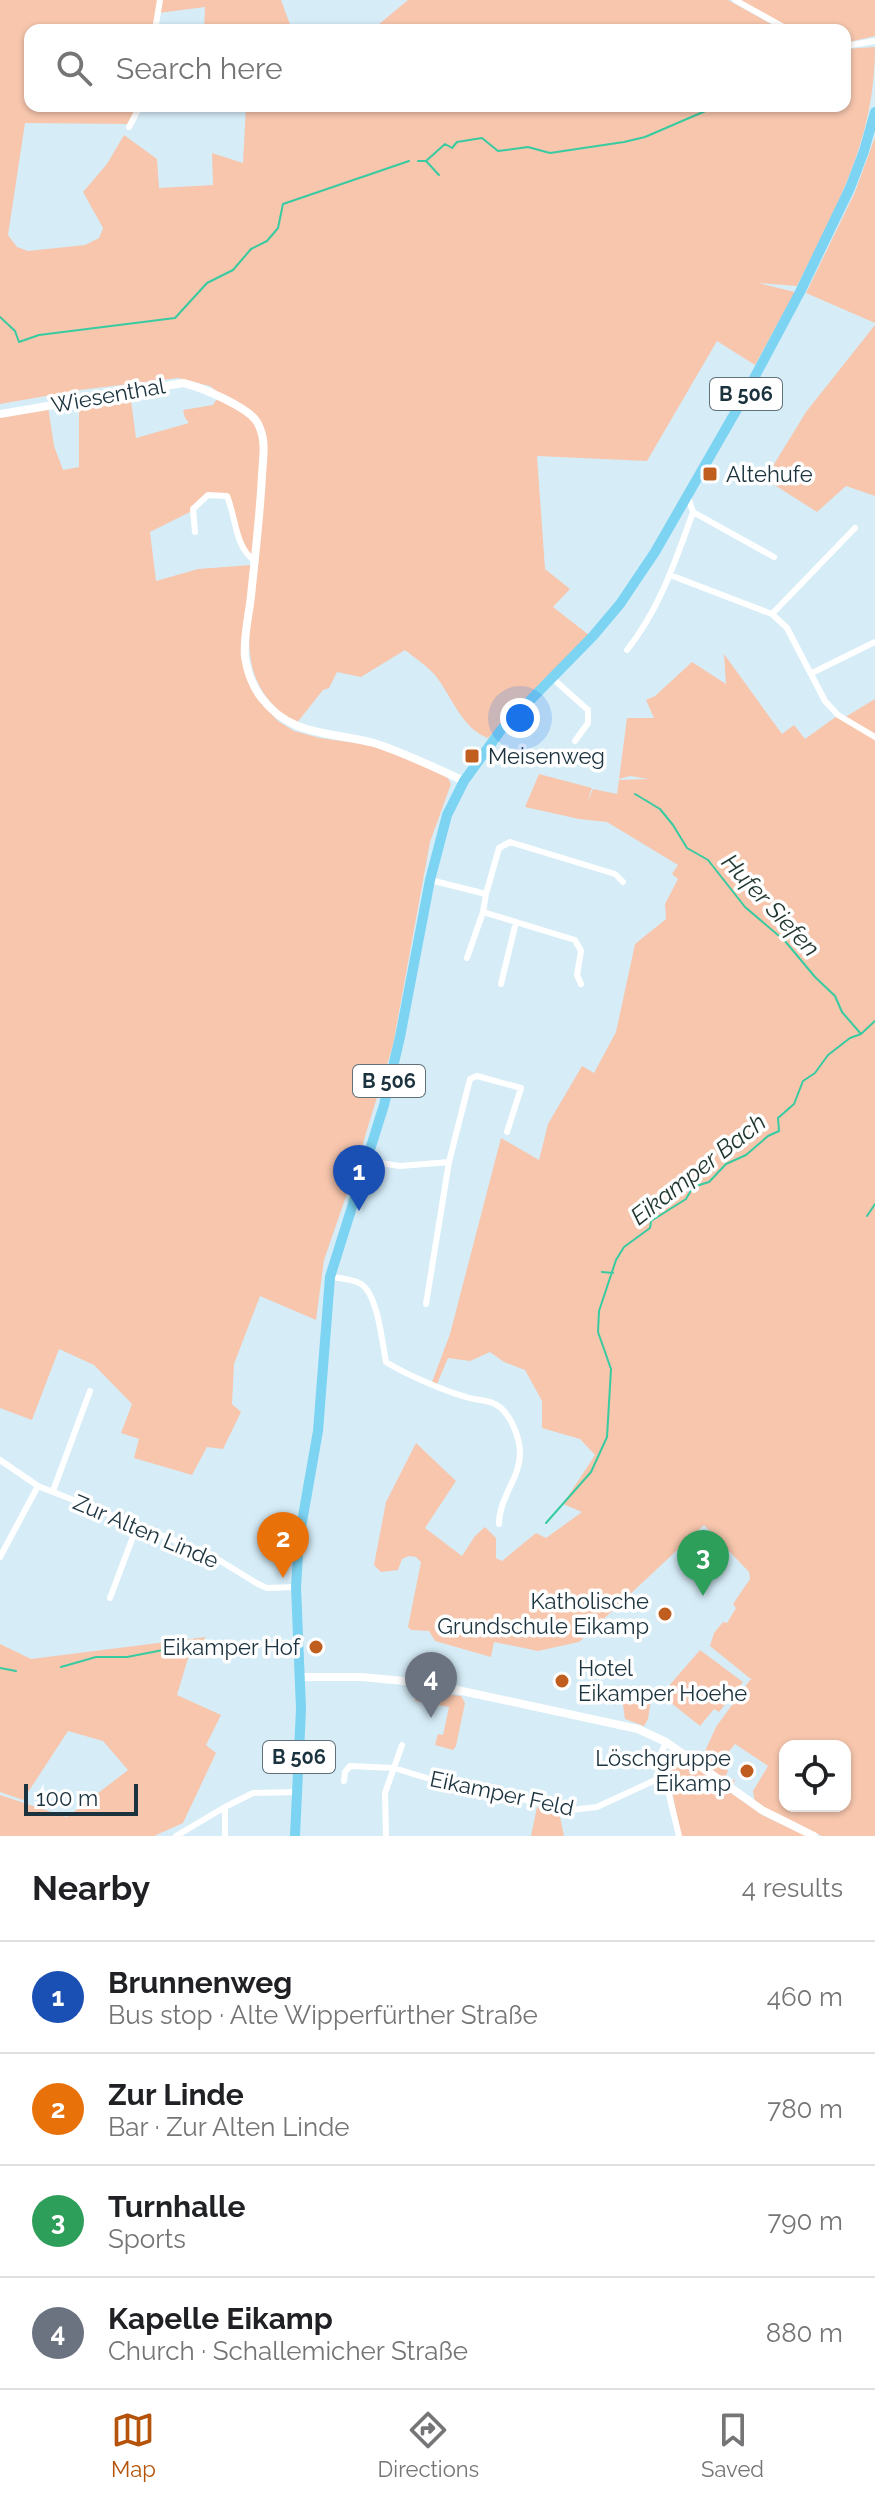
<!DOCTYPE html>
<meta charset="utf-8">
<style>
:root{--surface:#fff;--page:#f2f2f2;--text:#202124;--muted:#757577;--line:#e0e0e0;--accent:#b45309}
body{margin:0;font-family:Raleway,sans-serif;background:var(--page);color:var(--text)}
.controls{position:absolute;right:24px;bottom:24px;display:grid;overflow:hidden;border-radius:16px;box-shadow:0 2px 6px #0004}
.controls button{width:72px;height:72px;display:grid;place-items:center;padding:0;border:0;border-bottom:2px solid var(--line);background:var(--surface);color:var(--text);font:40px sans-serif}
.scale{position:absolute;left:24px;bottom:20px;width:114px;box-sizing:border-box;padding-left:8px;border:4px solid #1b333e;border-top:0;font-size:22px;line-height:28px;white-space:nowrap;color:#1b333e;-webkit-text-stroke:6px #fff;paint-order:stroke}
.you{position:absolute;left:520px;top:718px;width:28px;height:28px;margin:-20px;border:6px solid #fff;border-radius:50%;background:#1a73e8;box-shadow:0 0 0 12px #1a73e833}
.badge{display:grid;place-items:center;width:52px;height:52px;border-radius:50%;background:var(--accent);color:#fff;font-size:26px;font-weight:700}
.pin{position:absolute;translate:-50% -66px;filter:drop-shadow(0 2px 4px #0008)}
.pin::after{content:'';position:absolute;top:42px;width:28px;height:24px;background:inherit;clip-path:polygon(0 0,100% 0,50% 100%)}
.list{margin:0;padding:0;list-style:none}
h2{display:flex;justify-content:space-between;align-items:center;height:104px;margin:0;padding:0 32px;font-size:34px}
h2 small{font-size:26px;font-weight:400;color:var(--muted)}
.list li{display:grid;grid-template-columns:52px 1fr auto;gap:24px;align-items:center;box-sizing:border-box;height:112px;padding:0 32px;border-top:2px solid var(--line)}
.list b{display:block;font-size:30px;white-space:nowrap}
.list p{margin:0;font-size:26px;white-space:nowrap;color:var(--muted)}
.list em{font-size:26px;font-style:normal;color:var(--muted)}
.icon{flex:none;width:44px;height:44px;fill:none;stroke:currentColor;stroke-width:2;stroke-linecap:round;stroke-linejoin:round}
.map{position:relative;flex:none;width:875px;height:1836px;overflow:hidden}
.search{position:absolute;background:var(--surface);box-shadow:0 2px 6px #0004;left:24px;right:24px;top:24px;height:88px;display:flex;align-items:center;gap:20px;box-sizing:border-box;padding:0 28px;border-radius:16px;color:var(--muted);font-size:30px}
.sheet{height:552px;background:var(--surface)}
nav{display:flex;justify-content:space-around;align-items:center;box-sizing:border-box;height:112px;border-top:2px solid var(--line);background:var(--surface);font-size:22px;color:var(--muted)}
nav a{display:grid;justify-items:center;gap:4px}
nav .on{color:var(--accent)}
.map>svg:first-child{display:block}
.green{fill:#f7c6ad;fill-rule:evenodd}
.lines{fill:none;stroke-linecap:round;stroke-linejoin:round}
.stream{stroke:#38caa1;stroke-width:2}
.minor{stroke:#fff;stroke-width:6}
.tertiary{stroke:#fff;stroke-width:8}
.primary{stroke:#7cd3f2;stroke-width:10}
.poi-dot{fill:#bf5e1e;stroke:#fff;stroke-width:3}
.labels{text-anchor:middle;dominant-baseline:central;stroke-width:7;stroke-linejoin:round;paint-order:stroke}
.shield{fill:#fff;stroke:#5f7078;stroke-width:2}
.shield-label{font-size:20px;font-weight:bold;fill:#1b333e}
.street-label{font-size:22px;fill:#1b333e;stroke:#fff}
.poi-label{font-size:22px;fill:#1b333e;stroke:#fff;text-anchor:start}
.water-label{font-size:24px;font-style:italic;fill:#1f362e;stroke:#fff}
</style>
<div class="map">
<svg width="875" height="1836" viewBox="0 0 875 1836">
<rect width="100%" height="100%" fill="#d6edf8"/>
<!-- green -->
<path class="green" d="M 0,0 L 160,0 L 153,30 L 30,30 L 30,106 L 139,106 L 128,124 L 25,123 L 8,235 L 17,247 L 28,251 L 85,245 L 99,238 L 103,228 L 83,192 L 107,164 L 124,135 L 157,159 L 159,188 L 213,185 L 212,153 L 243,163 L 246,106 L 845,106 L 845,49 L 875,47 C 875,140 837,205 797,286 L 758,283 L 795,292 L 755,365 L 717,341 L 647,461 L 537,456 L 545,569 L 570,589 L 553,607 L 589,635 L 488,738 C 462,729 451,695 435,675 C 427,666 415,658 405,650 L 361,677 L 337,672 L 329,688 L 323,690 L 296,724 C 231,682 251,626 256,561 L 247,555 L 228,496 L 207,494 L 192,511 L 150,532 L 156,581 L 198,569 L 251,565 L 242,656 L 258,700 L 278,721 L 294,731 L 320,738 L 369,745 L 401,754 L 448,778 L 451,784 L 430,842 L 393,1045 L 352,1179 L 324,1260 L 316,1320 L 260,1296 L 234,1364 L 232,1404 L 241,1412 L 223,1449 L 207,1447 L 192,1475 L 134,1458 L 139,1439 L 121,1433 L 132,1404 L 94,1365 L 59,1349 L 32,1420 L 0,1408 L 0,416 L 48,406 L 54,446 L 63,470 L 79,467 L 79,403 L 130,393 L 136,438 L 189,423 L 185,418 L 183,410 L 213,405 L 220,394 L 210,386 L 178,378 L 80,390 L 0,404 Z
M 162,0 L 281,0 L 292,30 L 204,30 L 205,7 L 159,13 Z
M 408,0 L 728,0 L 782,30 L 372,30 Z
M 737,0 L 875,0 L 875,36 L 845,43 L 845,30 L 792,30 Z
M 875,137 L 875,323 L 806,293 L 855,192 Z
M 875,325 L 875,496 L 846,486 L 817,512 L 765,479 L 806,412 Z
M 724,654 L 782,734 L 794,725 L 805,739 L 837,716 L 842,719 L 875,699 L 875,1836 L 822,1836 L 755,1803 L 753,1791 L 768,1766 L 735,1744 L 720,1762 L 728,1771 L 726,1775 L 732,1781 L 735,1779 L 733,1787 L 701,1760 L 716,1727 L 750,1680 L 752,1680 L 710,1646 L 714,1633 L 723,1622 L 727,1623 L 736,1608 L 733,1604 L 750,1579 L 749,1572 L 704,1525 L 579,1642 L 538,1651 L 494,1642 L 491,1657 L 435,1641 L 429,1631 L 411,1630 L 408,1627 L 421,1562 L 416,1557 L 409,1556 L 402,1559 L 398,1570 L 381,1572 L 374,1565 L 386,1502 L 416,1443 L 456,1481 L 425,1528 L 462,1556 L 475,1536 L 485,1527 L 496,1538 L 496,1558 L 502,1561 L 536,1533 L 546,1538 L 582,1512 L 563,1504 L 595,1455 L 580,1439 L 542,1428 L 542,1401 L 525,1370 L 504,1362 L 490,1352 L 470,1361 L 448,1358 L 437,1384 L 432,1382 L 450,1334 L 501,1138 L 539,1160 L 548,1124 L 582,1066 L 594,1073 L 616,1032 L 635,944 L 666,919 L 665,904 L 678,879 L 672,874 L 678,865 L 607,822 L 579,819 L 525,807 L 539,774 L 592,788 L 587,803 L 593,789 L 617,794 L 619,780 L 649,779 L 630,776 L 619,779 L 627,718 L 654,718 L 646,700 L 655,696 L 692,662 L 726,684 ZM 785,1746 L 845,1746 L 845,1806 L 785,1806 Z
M 206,1637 L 189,1655 L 177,1695 L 221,1715 L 206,1745 L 216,1753 L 183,1823 L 154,1836 L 0,1836 L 0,1795 L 67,1817 L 128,1770 L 103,1741 L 68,1731 L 23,1800 L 0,1792 L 0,1644 L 31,1659 Z
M 700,1650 L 743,1682 L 719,1712 L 714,1709 L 700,1726 L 661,1695 Z
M 416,1691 L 461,1696 L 465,1703 L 456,1746 L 453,1750 L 435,1745 L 438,1734 L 443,1735 L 449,1707 L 415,1701 Z
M 644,1696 L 651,1700 L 648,1719 L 644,1726 L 625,1719 L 622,1698 Z
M 669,1751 L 674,1752 L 762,1815 L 806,1836 L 681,1836 L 665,1756 Z
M 537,1807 L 559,1812 L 564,1836 L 531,1836 Z"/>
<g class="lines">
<!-- stream -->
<path class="stream" d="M 728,106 L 729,106
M 418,161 L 426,161 L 445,144 L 452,148 L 457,142 L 482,138 L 498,151 L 528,147 L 550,153 L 624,142 L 645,137 L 717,106
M 426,161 L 439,175
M 0,317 L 15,331 L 19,342 L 39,335 L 175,318 L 207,283 L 233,270 L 251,249 L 267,241 L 278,228 L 283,204 L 409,161
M 635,794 L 660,809 L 673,825 L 687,848 L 708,860 L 745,907 L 785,941 L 815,977 L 835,996 L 842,1012 L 861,1034 L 875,1021
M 867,1216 L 875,1204
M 602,1272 L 613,1273
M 546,1523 L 591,1472 L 607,1437 L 611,1369 L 598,1332 L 599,1311 L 616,1260 L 624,1247 L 650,1228 L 651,1221 L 686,1199 L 693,1187 L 709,1182 L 726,1164 L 746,1155 L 768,1136 L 779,1131 L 778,1118 L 794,1104 L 803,1081 L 815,1073 L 828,1055 L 850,1038 L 861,1034
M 61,1667 L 96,1657 L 127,1657 L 194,1644
M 0,1668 L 16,1671"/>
<!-- minor -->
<path class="minor" d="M 735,0 L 789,30
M 155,30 L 160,0
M 845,46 L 875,41
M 129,127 L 140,106
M 693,512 L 774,557
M 195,532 L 193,509 L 208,495 L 227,496 C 236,517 235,548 255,561
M 670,575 L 772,614 L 787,628 L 825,701 L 838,715 L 875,737
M 772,614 L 855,528
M 627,650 C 660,608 675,562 693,512 L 688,497
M 812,673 L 875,642
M 551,677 L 588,710 L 588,723 L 575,741
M 430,880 L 486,894 L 499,848 L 510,842 L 615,874 L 623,882
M 483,912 L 575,940 L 581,951 L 577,975 L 581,984
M 467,958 L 483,912 L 486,894
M 501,984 L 516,922
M 367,1161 L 400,1166 L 449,1162 L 470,1079 L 477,1076 L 521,1088 L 507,1132
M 330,1277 C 339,1278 353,1279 361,1284 C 378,1295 382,1342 386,1362 C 407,1375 442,1390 466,1397 C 478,1401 491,1399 501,1408 C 512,1418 520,1439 520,1453 C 520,1479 499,1497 499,1524
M 426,1304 L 449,1162
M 0,1460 L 38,1486 L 209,1554 L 258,1584 L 267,1588 L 296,1587
M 53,1491 L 90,1391
M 0,1557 L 38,1486
M 110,1598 L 137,1526
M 666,1742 L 660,1756 L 661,1762 L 679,1836
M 344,1781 L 345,1772 L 350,1766 L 394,1768 L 430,1779 L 571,1810 L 597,1807 L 664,1776
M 176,1836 L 225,1807
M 225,1836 L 225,1807 L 253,1793 L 297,1792
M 386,1836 L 385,1793 L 402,1745"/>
<!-- tertiary -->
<path class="tertiary" d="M 0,414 L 183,383 C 201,387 248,407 257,422 C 267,439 263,457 262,475 C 260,516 255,556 251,596 C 249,615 243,638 245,657 C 247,670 252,685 260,696 C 291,738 330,731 374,743 C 405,753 434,767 464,781
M 300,1677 L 361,1677 L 425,1683 L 638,1729 L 666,1742 L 762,1810 L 814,1836"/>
<!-- primary -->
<path class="primary" d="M 295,1836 L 301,1709 L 296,1587 L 299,1539 L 318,1431 L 330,1277 L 384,1105 L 400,1037 L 430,880 L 447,815 L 464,781 L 501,730 L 593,636 L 620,604 L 655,552 L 744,397 L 800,292 L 850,188 L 864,151 L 875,112"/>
</g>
<!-- markers -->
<g class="poi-dot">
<rect x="702" y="466" width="16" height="16" rx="4"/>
<rect x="464" y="748" width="16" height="16" rx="4"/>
<circle cx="665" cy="1614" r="8"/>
<circle cx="316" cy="1647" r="8"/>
<circle cx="562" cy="1681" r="8"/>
<circle cx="747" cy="1771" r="8"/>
</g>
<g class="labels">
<!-- shield labels -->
<g class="shield">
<rect x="710" y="378" width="72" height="32" rx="6"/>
<rect x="353" y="1065" width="72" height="32" rx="6"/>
<rect x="263" y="1741" width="72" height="32" rx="6"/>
</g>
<g class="shield-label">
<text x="746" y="394">B 506</text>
<text x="389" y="1081">B 506</text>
<text x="299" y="1757">B 506</text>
</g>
<!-- street labels -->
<g class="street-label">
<text transform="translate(108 395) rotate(-10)">Wiesenthal</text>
<text transform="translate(146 1531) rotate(23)">Zur Alten Linde</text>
<text transform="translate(502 1793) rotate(12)">Eikamper Feld</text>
</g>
<!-- poi labels -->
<g class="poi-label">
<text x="726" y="474">Altehufe</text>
<text x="488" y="756">Meisenweg</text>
<text x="649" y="1601" text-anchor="end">Katholische<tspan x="649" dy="25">Grundschule Eikamp</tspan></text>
<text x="300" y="1647" text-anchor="end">Eikamper Hof</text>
<text x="578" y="1668">Hotel<tspan x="578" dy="25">Eikamper Hoehe</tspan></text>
<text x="731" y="1758" text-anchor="end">Löschgruppe<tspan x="731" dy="25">Eikamp</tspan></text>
</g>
<!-- water labels -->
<g class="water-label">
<text transform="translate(771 905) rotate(47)">Hufer Siefen</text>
<text transform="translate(698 1169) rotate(-38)">Eikamper Bach</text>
</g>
</g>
</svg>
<div class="controls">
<button><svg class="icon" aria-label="locate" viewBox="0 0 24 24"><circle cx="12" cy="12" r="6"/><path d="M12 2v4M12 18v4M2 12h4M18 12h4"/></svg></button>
</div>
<div class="scale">100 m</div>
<div class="you"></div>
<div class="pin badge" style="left:359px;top:1211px;background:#1a4fb4">1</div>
<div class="pin badge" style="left:283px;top:1578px;background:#e8710a">2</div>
<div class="pin badge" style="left:703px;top:1596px;background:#2e9e5b">3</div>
<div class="pin badge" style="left:431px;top:1718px;background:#6b7280">4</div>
<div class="search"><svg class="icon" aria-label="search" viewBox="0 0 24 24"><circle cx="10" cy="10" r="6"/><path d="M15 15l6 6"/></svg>Search here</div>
</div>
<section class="sheet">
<h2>Nearby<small>4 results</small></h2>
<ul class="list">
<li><span class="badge" style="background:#1a4fb4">1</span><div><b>Brunnenweg</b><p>Bus stop · Alte Wipperfürther Straße</p></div><em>460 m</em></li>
<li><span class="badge" style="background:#e8710a">2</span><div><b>Zur Linde</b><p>Bar · Zur Alten Linde</p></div><em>780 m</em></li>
<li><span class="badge" style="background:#2e9e5b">3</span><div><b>Turnhalle</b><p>Sports</p></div><em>790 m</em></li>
<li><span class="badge" style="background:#6b7280">4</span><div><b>Kapelle Eikamp</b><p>Church · Schallemicher Straße</p></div><em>880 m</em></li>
</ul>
</section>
<nav>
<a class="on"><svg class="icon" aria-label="map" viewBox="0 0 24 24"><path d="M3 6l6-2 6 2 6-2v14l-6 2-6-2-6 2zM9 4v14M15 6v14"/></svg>Map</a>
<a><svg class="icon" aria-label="directions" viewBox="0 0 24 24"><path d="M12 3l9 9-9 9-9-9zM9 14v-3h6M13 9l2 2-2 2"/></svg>Directions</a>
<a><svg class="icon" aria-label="saved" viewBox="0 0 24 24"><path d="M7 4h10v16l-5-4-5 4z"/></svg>Saved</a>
</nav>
